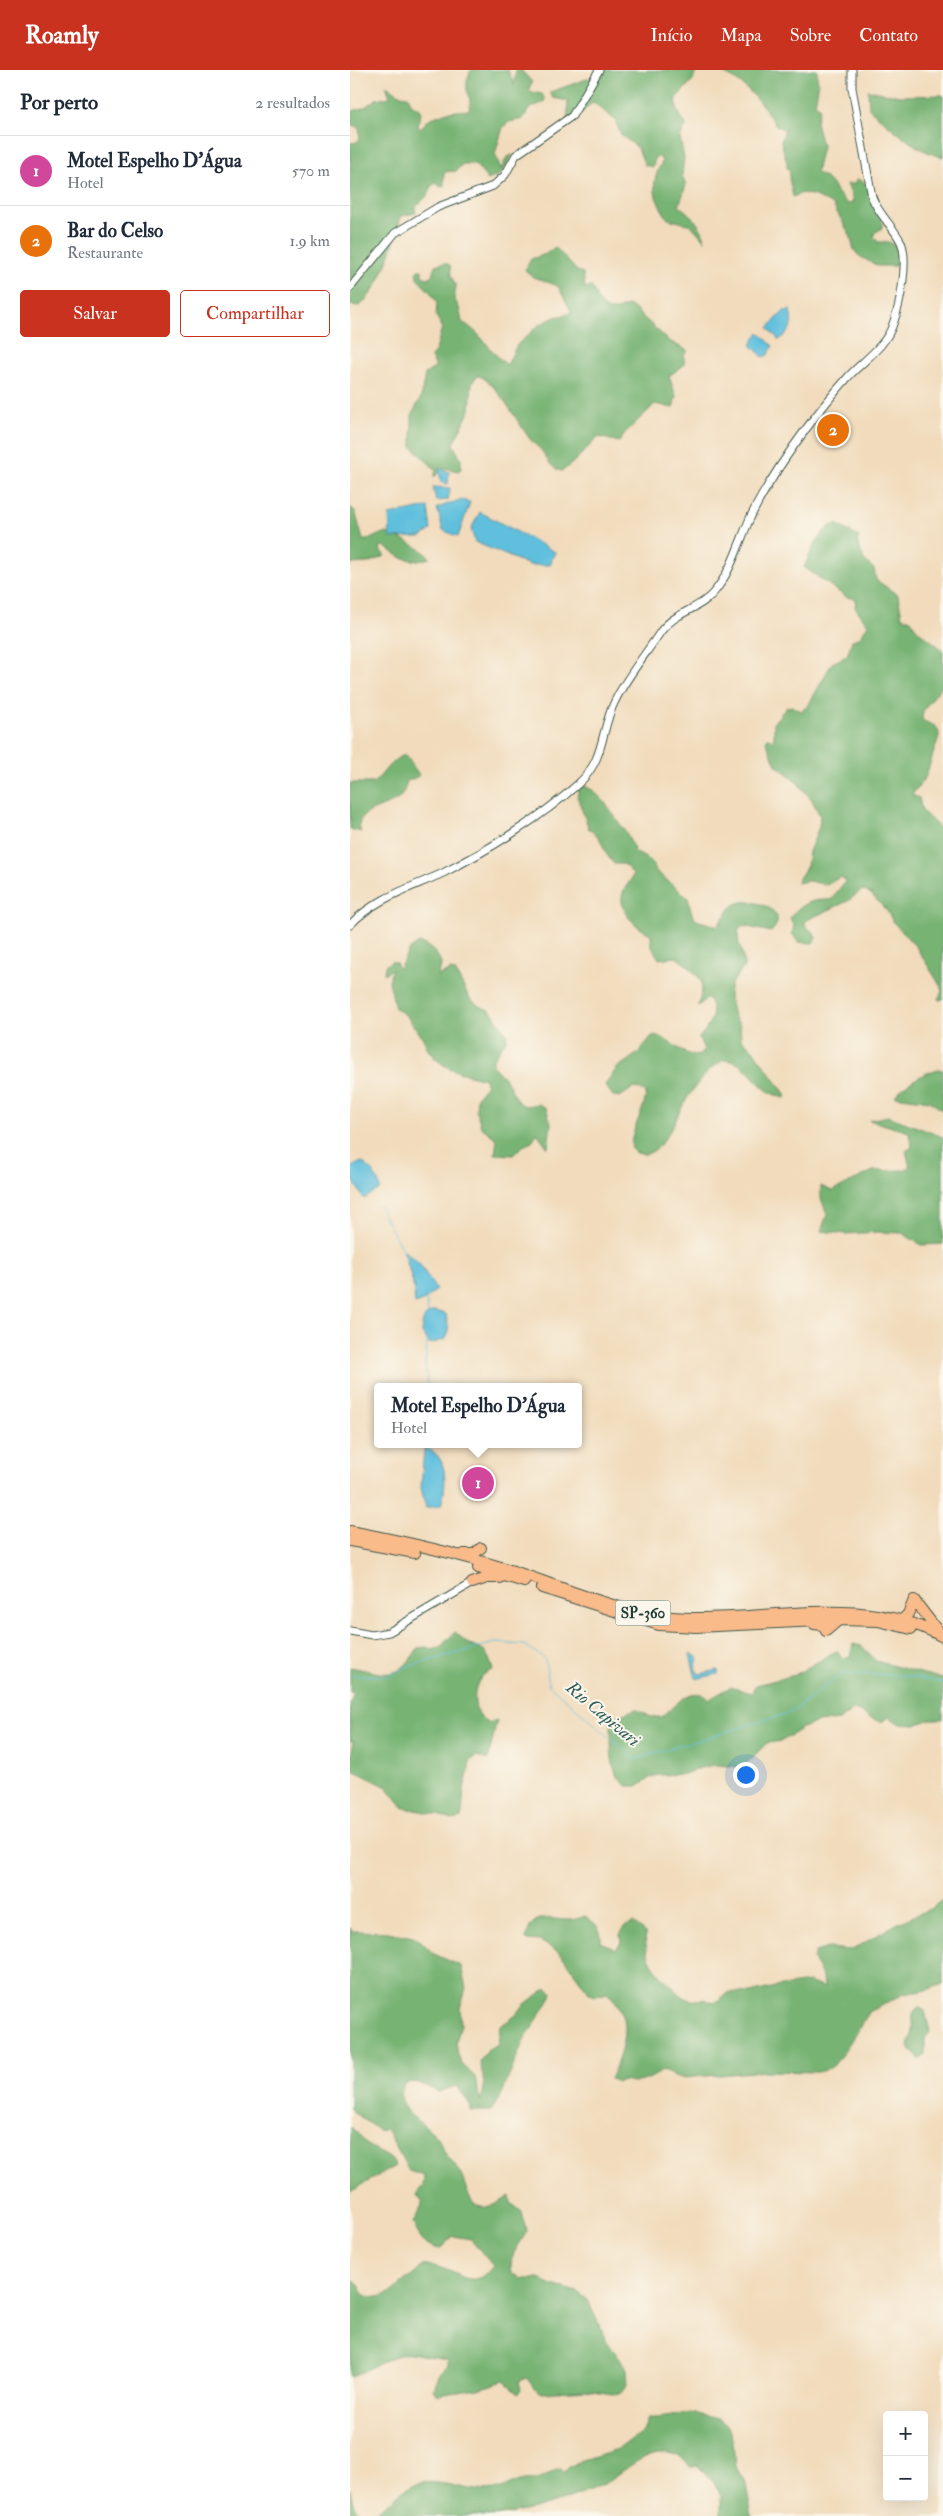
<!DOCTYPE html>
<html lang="pt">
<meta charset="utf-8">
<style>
:root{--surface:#fff;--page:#f2f2f3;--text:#1f2937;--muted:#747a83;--line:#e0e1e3;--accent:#c8321e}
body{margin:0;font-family:"IM FELL Double Pica",serif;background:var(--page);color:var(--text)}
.controls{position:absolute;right:15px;bottom:15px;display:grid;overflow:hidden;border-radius:5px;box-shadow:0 5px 20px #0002}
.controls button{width:45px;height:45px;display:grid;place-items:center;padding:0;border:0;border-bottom:1px solid var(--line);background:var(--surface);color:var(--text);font:25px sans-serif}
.you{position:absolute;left:395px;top:1704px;width:18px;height:18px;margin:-12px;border:4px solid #fff;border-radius:50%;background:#1a73e8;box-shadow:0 0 0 8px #1a73e833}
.badge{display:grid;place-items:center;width:32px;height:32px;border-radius:50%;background:var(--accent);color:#fff;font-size:16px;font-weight:700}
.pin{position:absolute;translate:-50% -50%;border:2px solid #fff;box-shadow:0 1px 5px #0006}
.popup{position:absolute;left:24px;top:1313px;width:208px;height:65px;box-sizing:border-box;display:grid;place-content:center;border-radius:5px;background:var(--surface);filter:drop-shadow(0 1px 4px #0005);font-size:16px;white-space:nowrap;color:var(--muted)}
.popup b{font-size:19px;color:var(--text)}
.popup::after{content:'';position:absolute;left:50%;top:100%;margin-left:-10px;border:10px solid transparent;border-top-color:var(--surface)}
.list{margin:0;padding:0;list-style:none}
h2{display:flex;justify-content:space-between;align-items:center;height:65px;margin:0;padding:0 20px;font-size:21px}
h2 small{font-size:16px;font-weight:400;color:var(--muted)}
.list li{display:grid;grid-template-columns:32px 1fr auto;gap:15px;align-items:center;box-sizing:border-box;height:70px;padding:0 20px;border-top:1px solid var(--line)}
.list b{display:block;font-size:19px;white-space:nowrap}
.list p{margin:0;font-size:16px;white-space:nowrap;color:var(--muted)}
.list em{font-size:16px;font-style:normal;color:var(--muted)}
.actions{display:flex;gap:10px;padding:15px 20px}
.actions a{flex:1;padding:11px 0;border:1px solid var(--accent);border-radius:5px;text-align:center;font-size:18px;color:var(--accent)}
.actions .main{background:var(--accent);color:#fff}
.map{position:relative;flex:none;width:593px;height:2446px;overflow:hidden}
header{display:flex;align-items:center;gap:30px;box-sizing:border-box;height:70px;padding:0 25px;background:var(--accent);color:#fff}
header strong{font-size:24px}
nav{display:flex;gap:28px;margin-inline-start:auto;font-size:18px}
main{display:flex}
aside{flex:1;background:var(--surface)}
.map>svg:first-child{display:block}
.forest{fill:#77b373;stroke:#4b7854}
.water{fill:#5ebfdd;stroke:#3e7e88}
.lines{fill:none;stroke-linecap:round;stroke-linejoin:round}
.stream{stroke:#5ebfdd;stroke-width:1}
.minor-casing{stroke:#3e5548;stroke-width:9}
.highway-casing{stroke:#3e5548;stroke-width:12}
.minor{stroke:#fff;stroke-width:7}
.highway{stroke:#fabb8b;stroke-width:10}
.labels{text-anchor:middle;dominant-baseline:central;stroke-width:4;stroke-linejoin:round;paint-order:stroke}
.shield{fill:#fbf7ec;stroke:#61756b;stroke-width:1}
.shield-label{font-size:15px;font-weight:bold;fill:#1f3d34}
.water-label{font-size:18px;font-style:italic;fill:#2f5e5e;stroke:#fbf7ec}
</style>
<header>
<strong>Roamly</strong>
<nav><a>Início</a><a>Mapa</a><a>Sobre</a><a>Contato</a></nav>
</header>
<main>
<aside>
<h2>Por perto<small>2 resultados</small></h2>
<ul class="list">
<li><span class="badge" style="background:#d1479c">1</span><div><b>Motel Espelho D'Água</b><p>Hotel</p></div><em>570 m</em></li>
<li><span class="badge" style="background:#e8710a">2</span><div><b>Bar do Celso</b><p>Restaurante</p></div><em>1.9 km</em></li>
</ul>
<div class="actions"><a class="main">Salvar</a><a>Compartilhar</a></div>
</aside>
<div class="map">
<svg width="593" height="2446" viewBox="0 0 593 2446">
<rect width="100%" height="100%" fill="#fbf7ec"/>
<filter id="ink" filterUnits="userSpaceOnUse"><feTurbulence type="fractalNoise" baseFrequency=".02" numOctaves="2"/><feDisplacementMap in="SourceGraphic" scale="10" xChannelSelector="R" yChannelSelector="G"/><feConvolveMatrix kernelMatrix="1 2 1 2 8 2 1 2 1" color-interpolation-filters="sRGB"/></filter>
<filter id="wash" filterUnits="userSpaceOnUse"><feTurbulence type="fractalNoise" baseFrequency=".0096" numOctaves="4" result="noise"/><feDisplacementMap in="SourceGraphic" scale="20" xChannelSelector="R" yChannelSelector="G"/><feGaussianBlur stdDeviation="1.12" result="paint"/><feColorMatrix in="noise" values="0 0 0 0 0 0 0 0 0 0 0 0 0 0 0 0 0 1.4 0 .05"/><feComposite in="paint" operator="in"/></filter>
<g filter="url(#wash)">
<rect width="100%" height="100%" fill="#f1dbbc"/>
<!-- forest -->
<path class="forest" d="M 121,0 L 158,0 L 164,15 L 166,0 L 171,0 L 182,12 L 179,19 L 181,22 L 192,24 L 195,29 L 194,32 L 179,39 L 173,49 L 159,52 L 153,57 L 145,84 L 151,99 L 157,87 L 163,85 L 151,104 L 138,110 L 125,94 L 113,94 L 106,101 L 94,102 L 94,116 L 91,117 L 86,113 L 81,116 L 79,124 L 65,138 L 66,143 L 51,146 C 45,171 31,220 9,236 L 0,235 L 0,73 L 7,72 L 10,68 L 9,58 L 0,54 L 0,42 L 15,37 L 26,29 L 40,27 L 36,15 L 51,25 L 58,26 L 62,35 L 69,38 L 71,43 L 68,56 L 70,59 L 79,49 L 97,42 L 119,40 C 124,24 110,22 121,0 Z
M 248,0 L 346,1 L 343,10 L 326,28 L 327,40 L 336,55 L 330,68 L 334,88 L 332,106 L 336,115 L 329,136 C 340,143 354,158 355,171 L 341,155 L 318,149 C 304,128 299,116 312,92 L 310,87 L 305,87 L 303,97 L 295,95 L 287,77 L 271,65 L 265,50 L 243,32 L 222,52 L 217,54 L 218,31 L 203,28 L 200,22 L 245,6 Z
M 362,0 L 467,0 L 468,18 L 465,34 L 470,38 L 466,52 L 472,76 L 466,103 C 482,107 485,124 498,134 L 502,133 L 503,130 L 497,114 L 504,114 L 507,109 L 518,114 L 533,154 L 531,159 L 524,163 L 524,167 L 528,172 L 539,172 L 546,176 L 549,185 L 545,196 L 528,196 L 509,186 L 504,180 L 500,165 L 483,135 L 465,126 L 452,123 L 443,127 L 439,108 L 440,100 L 437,98 L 437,93 L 431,71 L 435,60 C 423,56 421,48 415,39 C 401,21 384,4 362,0 Z
M 518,20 L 550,26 L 593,25 L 593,87 C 565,82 541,56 519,39 Z
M 205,177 L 227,201 L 233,203 L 235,218 L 242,217 C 246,227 252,242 266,240 C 272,239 275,235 281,236 L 319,271 L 338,281 L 334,285 L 334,295 L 319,306 L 326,326 L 323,338 L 305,334 L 275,363 L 269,372 L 249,367 C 238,376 223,395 212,401 C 200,399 198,388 191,380 C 187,376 183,373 180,369 C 170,356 142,305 127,306 L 122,313 L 120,340 L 103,374 L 111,390 L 111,399 L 108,401 L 95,398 L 84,407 L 86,400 L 62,377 L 62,345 L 71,327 L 75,304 L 86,297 L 81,287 L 86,280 L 92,257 L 86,246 L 87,232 L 81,223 L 68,210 L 66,203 L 68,200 L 72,200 L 72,206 L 78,208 L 82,205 L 85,195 L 95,193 L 100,195 L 101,206 L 106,216 L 104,229 L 109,237 L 112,252 C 131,262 140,282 157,295 L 167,275 L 189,255 L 205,247 L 218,244 L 221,241 L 208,216 L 183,207 L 175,200 L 181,189 L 196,184 Z
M 0,437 L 5,441 L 13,470 C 21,471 28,463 36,463 C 44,464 77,481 80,488 L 68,491 L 52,488 L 32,475 L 30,480 L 35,486 L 18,493 L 0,494 Z
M 486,454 L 509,467 L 507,471 L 514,490 L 524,499 L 526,510 L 548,525 L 552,547 L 561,550 C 568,565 582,569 593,581 L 593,614 L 573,641 L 572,650 C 580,655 589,654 589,666 L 576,706 L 562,725 L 569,728 L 572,741 L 593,761 L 593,929 L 590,930 L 588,929 L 592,921 L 590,915 L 566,877 L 543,852 L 537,841 L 521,824 L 512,820 L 498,831 L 457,850 L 454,855 L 464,863 L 466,868 L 463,873 L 448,872 L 442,863 L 444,856 L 440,848 C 450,833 463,829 481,830 L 496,810 L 490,807 L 477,815 L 459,811 L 446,813 L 457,796 L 459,782 L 469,757 L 470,746 L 462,730 L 444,709 L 426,695 L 416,671 L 418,667 L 421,670 L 424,669 L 424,652 L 437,637 L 442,636 L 451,641 L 458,636 L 482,593 L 497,586 L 502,570 L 509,568 L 518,555 L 505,537 L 506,529 L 496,527 L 454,497 C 461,483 470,458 486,454 Z
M 56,685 L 69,705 L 67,707 L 57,711 C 55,718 54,724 48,729 C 37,738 1,741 11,762 L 0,759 L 0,713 L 23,713 C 35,704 40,688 56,685 Z
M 235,716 L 244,721 L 257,735 L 277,764 L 285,782 L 301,791 L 306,801 L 338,828 L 342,844 L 346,850 L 367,856 C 374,849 378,837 388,833 C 402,828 443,840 421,862 L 394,856 L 389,859 C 385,873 395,883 394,897 L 381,914 L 379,924 L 384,946 L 390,955 L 391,968 L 404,981 L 436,1025 L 435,1028 C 404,1022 402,991 374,990 C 358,998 344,1017 335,1032 C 325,1048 308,1099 282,1080 C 278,1063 295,1042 296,1023 L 290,1019 L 283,1018 L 270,1027 L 263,1026 L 255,1015 L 267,998 L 288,983 L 302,966 C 319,966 334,989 350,985 L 354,980 L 349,968 C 360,954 368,945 358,928 L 348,936 L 352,920 L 351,910 L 338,896 L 326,887 L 309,889 L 301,875 L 301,864 C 286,858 265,839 274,820 C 277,814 282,810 283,804 L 274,794 L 264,794 L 257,785 L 249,767 L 239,759 L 227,726 L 229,719 Z
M 69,873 C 78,874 91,886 91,895 C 91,899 88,903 88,906 L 101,900 L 105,901 L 120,929 L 129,936 L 141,941 L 157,964 L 156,970 L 143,989 L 143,996 L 157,1011 L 168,1032 L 175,1036 L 188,1034 L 196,1038 L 201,1053 L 198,1078 L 187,1063 L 182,1072 L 173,1076 L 163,1085 L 145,1084 L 147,1069 L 131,1057 L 126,1039 L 127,1027 L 136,1015 L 135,1009 C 115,1004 92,1000 79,981 C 76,977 75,971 72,967 C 66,958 62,955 57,946 L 45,938 L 39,911 L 42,899 L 34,904 L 35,896 L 42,891 L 46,893 L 49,899 L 59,880 Z
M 588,999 L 593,1000 L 593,1041 L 580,1031 L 545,1026 C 554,1014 574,1003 588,999 Z
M 538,1046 L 593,1067 L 593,1174 L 571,1175 L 552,1163 L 529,1162 L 496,1164 L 471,1161 L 477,1145 L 471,1128 L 471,1116 L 482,1121 L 523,1101 L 554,1100 L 560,1097 L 556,1081 L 562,1077 L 559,1062 L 519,1050 Z
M 105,1562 C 109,1564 112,1570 117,1573 C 135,1582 136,1578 143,1600 C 121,1605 118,1643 138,1653 L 147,1650 L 138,1690 L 127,1686 L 120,1691 C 119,1700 117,1707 115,1715 C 112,1725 114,1737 111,1748 L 102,1750 L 85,1744 L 54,1738 L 37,1717 L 3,1700 L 0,1689 L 4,1671 L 0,1671 L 0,1633 L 4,1624 L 0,1622 L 0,1597 C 35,1603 46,1614 68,1578 L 78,1577 L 83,1580 L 90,1577 Z
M 503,1574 L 512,1576 L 526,1591 L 593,1609 L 593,1649 L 581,1649 L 566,1655 L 550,1654 L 539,1647 L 534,1651 C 521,1652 515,1642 503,1640 L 490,1650 L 468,1652 L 452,1658 L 432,1671 L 417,1673 L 393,1697 L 365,1695 L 350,1698 L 334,1704 L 309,1705 L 301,1707 L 287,1716 L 277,1716 C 257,1701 262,1676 261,1653 L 268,1646 L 286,1639 L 301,1647 L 312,1647 C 326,1635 341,1613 360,1629 L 380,1617 L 402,1623 L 406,1615 L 445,1605 L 484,1582 L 488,1581 L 492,1589 L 500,1587 Z
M 593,1829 L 593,1914 L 577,1920 L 554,1924 L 520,1941 L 495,1980 L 484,1995 L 477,2000 L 466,2002 L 416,2001 L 333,2008 L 324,2007 L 314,2000 C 305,2005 295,2013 283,2012 C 277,2011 273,2009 268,2012 L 260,2009 C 273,1982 285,1945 257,1923 L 245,1926 L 239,1923 L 210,1883 L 190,1871 L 176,1870 C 181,1840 198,1850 219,1850 C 224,1850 230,1848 235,1846 C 246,1854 252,1858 251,1872 L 266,1879 L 271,1872 L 270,1864 L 275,1857 L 283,1853 L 295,1862 C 296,1888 302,1897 320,1914 C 326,1919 330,1926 338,1929 C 349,1933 350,1925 364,1933 L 380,1922 L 400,1923 L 425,1917 L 459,1912 L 474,1918 L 473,1907 L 463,1890 L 465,1882 L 478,1878 L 502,1880 L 548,1853 L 582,1838 Z
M 0,1857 L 2,1861 L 38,1862 L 63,1867 L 71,1871 L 84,1884 L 111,1896 L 116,1918 L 110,1938 L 111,1955 L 106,1972 L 108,1985 L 112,1994 L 125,2007 L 130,2032 L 134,2013 L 130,1991 L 139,1979 L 148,1975 L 150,1956 L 165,1946 L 175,1934 L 197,1918 L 202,1922 L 200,1929 L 173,1972 L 152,2024 L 141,2041 L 120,2041 L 121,2036 L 107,2016 L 88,2022 C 76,2016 66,2009 54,2014 C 42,2043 72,2049 87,2067 C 90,2070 91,2077 94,2081 C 98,2089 106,2095 110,2103 C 116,2113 117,2134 132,2137 C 141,2139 153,2130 160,2126 L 161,2133 L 172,2142 L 176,2162 C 169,2178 158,2184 162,2203 L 173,2209 L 190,2209 L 202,2215 L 227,2222 L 237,2229 L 257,2271 L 277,2299 L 278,2314 L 271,2323 L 263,2324 L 235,2320 L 191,2323 C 183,2319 183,2312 176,2308 L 169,2311 L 171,2320 L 168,2323 L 154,2311 L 128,2319 L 88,2325 L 84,2320 L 89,2304 L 98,2295 L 98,2289 L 59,2283 L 42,2287 L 0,2308 L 0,2209 L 9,2215 L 14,2224 C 25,2231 39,2225 48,2217 C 51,2216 51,2212 53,2211 C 61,2204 64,2207 72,2196 C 101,2191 121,2228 143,2196 L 121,2169 L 102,2166 L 91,2179 C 76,2178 68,2166 63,2153 L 73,2133 L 66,2124 L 73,2116 L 74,2106 L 59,2101 L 36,2059 L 29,2061 L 0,2039 Z
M 569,1937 L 575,1941 L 580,1962 L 575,1968 L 575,1985 L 570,1990 L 558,1976 C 559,1970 563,1965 563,1960 C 564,1949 559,1944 569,1937 Z
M 0,2057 C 8,2062 12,2071 20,2077 C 28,2083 43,2086 45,2096 L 0,2122 Z
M 342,2343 L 369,2349 L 378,2356 L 383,2371 L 385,2397 L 395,2410 L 402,2446 L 371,2446 L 371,2426 L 364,2412 L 347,2395 L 340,2397 C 334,2388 322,2381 311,2383 C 288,2385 271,2405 251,2415 C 216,2431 182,2441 145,2446 L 0,2446 L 0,2419 C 2,2428 3,2442 14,2445 C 31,2446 49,2419 66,2414 C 93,2407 122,2426 150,2419 C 159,2416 166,2411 175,2410 C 180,2409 186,2411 190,2409 C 198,2406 202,2400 211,2399 L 214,2403 L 219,2396 L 225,2393 L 268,2380 L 293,2362 L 298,2348 C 313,2349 327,2344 342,2343 Z"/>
<!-- water -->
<path class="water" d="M 440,240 C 443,256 442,260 429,270 L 418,258 L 434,241 Z
M 409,262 L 423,276 L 418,285 L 413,287 L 401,275 Z
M 89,398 L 99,402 L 98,414 L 91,412 Z
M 83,417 L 100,418 L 98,430 L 86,431 Z
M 110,430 L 120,432 L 108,467 L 93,460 L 87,438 Z
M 78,437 L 81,460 L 71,467 L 40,468 L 39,445 Z
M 130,442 L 205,482 L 200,495 L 179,495 L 125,472 L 121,459 Z
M 11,1092 C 19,1095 30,1110 30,1119 L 14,1129 L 0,1105 L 0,1098 Z
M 54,1181 L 69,1193 L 86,1220 L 75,1230 L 65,1234 L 63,1214 Z
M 84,1241 L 96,1244 L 99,1261 L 96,1269 L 80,1274 L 72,1263 C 72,1252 72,1246 84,1241 Z
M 74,1378 C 99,1383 97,1416 91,1435 L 76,1438 L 71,1418 Z
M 340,1584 L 346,1586 L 348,1589 L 345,1598 L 349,1604 L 368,1600 L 368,1604 L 346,1609 Z"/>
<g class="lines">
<!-- stream -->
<path class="stream" d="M 29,1136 L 56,1187
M 76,1228 L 78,1244
M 77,1270 L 75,1295 L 78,1317
M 79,1379 L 79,1374
M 0,1605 L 37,1606 L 59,1596 L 145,1573 L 175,1575 L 195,1589 L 199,1615 L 285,1689 L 442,1642 L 492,1604 L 550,1605 L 593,1613"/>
</g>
</g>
<g filter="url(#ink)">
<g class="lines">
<defs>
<path id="minor" d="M 0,218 L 45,163 L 88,137 L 143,116 L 155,105 L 166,85 L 222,46 L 249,0
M 0,855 C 25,828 61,818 93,803 C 137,781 192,747 228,714 C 256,689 250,660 265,631 C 277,606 296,584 311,561 C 325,542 351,539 365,521 C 382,500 390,470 401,446 C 416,416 436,386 456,359 C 469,341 484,323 499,306 C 514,290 536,276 543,254 C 550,235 559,191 551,172 C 543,156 528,144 522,127 L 502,18 L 502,0
M 0,1561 L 22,1565 L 39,1562 L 122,1513"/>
<path id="highway" d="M 0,1461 C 52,1471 104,1483 154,1498 C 215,1517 276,1547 340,1548 C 427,1550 512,1523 593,1567
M 0,1471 L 65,1483
M 114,1484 L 124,1484 L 131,1478
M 128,1498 L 174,1512
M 122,1513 L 137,1508 L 150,1508
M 192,1518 L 309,1555 L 346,1557 L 490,1550 L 528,1551 L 561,1559
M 564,1530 L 588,1561
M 552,1550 L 558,1544 L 564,1530
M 464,1554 L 473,1555 L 476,1561 L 489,1550"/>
</defs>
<!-- minor casing -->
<use href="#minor" class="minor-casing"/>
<!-- highway casing -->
<use href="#highway" class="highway-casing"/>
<!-- minor -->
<use href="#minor" class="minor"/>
<!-- highway -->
<use href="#highway" class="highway"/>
</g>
</g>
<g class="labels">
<!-- shield labels -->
<rect class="shield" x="265.5" y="1530.5" width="55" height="25" rx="4"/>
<g class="shield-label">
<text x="293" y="1543">SP-360</text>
</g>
<!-- water labels -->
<g class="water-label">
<text transform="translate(253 1644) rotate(40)">Rio Capivari</text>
</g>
</g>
</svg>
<div class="controls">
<button>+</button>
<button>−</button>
</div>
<div class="you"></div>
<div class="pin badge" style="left:128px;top:1413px;background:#d1479c">1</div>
<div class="popup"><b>Motel Espelho D'Água</b>Hotel</div>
<div class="pin badge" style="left:483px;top:360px;background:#e8710a">2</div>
</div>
</main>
